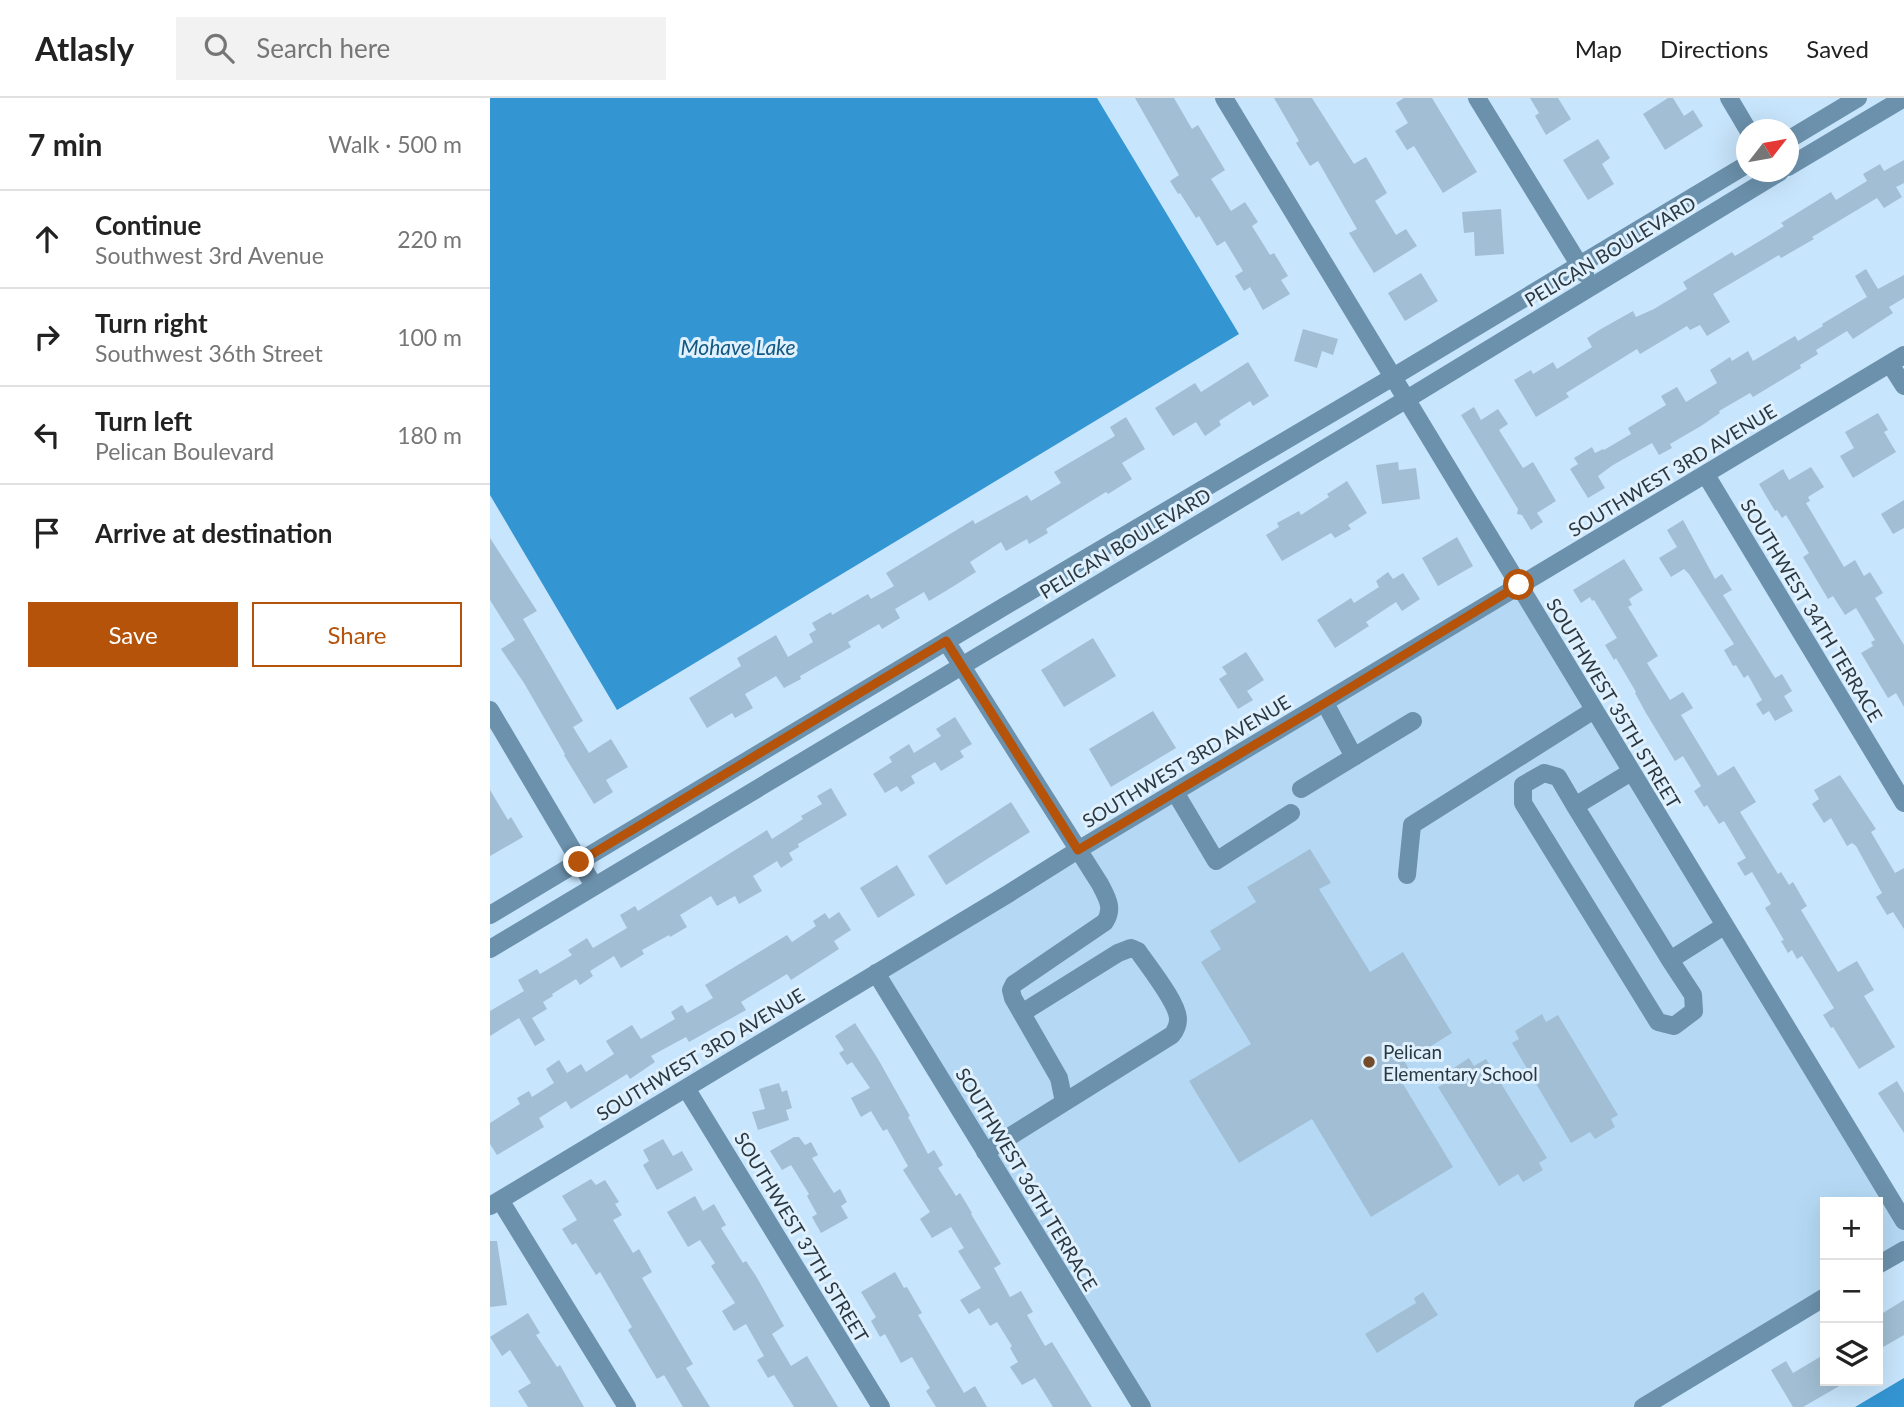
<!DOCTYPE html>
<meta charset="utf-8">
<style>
:root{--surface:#fff;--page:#f2f2f2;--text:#222;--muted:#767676;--line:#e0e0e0;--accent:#b45309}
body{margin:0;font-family:Lato,sans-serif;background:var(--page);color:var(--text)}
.controls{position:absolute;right:21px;bottom:21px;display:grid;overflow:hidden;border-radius:0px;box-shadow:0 7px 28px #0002}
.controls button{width:63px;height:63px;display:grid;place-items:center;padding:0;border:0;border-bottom:2px solid var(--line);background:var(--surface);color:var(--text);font:35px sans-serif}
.compass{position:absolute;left:1246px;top:21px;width:63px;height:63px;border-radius:50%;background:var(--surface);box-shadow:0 7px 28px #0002;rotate:59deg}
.stop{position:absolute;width:21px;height:21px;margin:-16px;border:5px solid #b45309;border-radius:50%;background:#fff}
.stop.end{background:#b45309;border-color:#fff;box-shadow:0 2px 7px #0008}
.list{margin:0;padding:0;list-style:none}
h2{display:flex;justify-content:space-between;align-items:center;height:91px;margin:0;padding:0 28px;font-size:30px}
h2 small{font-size:23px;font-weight:400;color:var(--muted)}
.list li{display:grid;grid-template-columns:46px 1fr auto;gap:21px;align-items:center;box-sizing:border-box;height:98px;padding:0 28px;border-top:2px solid var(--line)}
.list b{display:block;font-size:26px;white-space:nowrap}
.list p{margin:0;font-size:23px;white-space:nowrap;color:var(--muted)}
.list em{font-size:23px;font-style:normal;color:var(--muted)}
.actions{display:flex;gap:14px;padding:21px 28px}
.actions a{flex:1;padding:16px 0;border:2px solid var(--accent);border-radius:0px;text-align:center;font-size:24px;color:var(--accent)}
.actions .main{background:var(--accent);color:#fff}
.icon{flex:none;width:38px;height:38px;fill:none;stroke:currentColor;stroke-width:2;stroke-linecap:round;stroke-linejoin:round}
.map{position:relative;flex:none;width:1414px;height:1309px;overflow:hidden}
header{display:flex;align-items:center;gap:42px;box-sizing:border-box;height:98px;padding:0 35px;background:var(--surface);border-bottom:2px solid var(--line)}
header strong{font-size:33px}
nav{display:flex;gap:38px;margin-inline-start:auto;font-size:24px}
.search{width:490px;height:63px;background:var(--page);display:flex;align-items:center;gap:18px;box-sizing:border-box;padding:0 24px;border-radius:0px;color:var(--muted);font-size:26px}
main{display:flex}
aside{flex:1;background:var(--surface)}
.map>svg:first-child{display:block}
.built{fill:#b5d9f4}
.water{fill:#3495d3}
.building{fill:#a1bed4}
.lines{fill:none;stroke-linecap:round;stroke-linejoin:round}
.minor{stroke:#6c91ac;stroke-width:18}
.route{stroke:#b45309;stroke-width:9}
.poi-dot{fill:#734c29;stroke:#dff0fe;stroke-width:2.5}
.labels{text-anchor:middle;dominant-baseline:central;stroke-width:6;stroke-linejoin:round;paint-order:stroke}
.street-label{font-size:19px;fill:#2c3840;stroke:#dff0fe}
.poi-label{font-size:19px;fill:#2c3840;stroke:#dff0fe;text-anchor:start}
.water-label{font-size:21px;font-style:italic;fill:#125882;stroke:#dff0fe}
</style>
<header>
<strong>Atlasly</strong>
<div class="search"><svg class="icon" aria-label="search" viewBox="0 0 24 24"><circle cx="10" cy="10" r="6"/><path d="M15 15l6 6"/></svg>Search here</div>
<nav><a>Map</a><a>Directions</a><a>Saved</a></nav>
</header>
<main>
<aside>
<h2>7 min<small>Walk · 500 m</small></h2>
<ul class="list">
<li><svg class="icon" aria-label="ahead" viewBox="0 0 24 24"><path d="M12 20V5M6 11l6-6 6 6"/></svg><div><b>Continue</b><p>Southwest 3rd Avenue</p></div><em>220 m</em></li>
<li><svg class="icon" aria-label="right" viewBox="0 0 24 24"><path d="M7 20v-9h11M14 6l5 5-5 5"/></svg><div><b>Turn right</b><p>Southwest 36th Street</p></div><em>100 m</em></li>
<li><svg class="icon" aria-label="left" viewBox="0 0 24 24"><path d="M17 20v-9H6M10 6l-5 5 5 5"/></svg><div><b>Turn left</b><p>Pelican Boulevard</p></div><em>180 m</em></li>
<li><svg class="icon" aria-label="arrive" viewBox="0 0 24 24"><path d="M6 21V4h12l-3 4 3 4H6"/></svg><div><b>Arrive at destination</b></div></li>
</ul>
<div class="actions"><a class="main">Save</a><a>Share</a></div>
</aside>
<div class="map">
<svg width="1414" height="1309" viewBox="0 0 1414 1309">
<rect width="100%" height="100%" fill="#c7e5fc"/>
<!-- built -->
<path class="built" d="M 1029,487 L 1414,1123 L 1414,1152 L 1388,1167 L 1388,1104 L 1335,1104 L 1335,1199 L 1152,1309 L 652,1309 L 386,875 Z"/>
<!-- water -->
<path class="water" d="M 0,0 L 607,0 L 749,236 L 127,612 L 0,397 Z
M 1414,1280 L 1414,1309 L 1365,1309 Z"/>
<!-- building -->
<path class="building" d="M 645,0 L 684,0 L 702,31 L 708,27 L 735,72 L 721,81 L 741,113 L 755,104 L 768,124 L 762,128 L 780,157 L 784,155 L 798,178 L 791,182 L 800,196 L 773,212 L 760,189 L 754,193 L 745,178 L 753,173 L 735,143 L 727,148 L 709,118 L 706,120 L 690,95 L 688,96 L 680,83 L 689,77 Z
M 784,0 L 822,0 L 864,66 L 876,59 L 897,95 L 885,103 L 906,137 L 916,131 L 927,148 L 884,175 L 859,135 L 867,131 L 828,63 L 820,68 L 806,45 L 809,43 Z
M 914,0 L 942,0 L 987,74 L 953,95 L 924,48 L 917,52 L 905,33 L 918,25 L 906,5 Z
M 1040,0 L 1068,0 L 1081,21 L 1056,37 L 1045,18 L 1049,15 Z
M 1178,0 L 1183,0 L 1194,18 L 1203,12 L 1213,28 L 1175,52 L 1153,16 Z
M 1108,41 L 1120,60 L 1112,66 L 1124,86 L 1098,102 L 1073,62 Z
M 1414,62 L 1414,85 L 1406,89 L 1412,99 L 1394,110 L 1387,100 L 1322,139 L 1324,141 L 1291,160 L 1289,157 L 1223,196 L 1240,224 L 1217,238 L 1210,227 L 1200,232 L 1197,228 L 1150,256 L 1147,251 L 1076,295 L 1079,299 L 1046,319 L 1024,282 L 1041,272 L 1043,276 L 1063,264 L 1067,271 L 1102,249 L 1097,240 L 1111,231 L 1143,213 L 1146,219 L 1164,211 L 1197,191 L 1193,184 L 1242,154 L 1245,158 L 1278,138 L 1294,128 L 1291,125 L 1341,94 L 1346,102 L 1377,83 L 1373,76 L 1390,66 L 1394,73 Z
M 1011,111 L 1014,156 L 985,158 L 984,134 L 974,135 L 972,114 Z
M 1376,171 L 1388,191 L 1414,177 L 1414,200 L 1399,209 L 1403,215 L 1363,241 L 1357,233 L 1326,252 L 1328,256 L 1310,267 L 1311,270 L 1263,299 L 1260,295 L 1229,313 L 1230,315 L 1211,328 L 1180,346 L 1182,350 L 1169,357 L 1162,345 L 1123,367 L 1108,378 L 1115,390 L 1098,400 L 1080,371 L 1088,366 L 1084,360 L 1102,349 L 1105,355 L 1113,351 L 1114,352 L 1141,336 L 1138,330 L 1176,307 L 1171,298 L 1187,289 L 1196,304 L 1227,285 L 1220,272 L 1240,259 L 1242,263 L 1258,253 L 1263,263 L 1305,238 L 1308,243 L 1333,228 L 1332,226 L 1377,199 L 1365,178 Z
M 931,175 L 948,203 L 915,223 L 898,195 Z
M 813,231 L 848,241 L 843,257 L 832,253 L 827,270 L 804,263 Z
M 758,264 L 779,298 L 763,308 L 760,303 L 729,323 L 731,327 L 715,338 L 706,324 L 683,338 L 665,310 L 705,285 L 711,294 Z
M 984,309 L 991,322 L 1008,311 L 1018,326 L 1009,332 L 1033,370 L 1043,364 L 1066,403 L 1047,415 L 1053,424 L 1041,432 L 1032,417 L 1027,416 L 1028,411 L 971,317 Z
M 1388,315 L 1398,332 L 1394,334 L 1406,354 L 1363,380 L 1350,358 L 1364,350 L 1355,334 Z
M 636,319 L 655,351 L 632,365 L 642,381 L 618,396 L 616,394 L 556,431 L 558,435 L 539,446 L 537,441 L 516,453 L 511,444 L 480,464 L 486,474 L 459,491 L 439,503 L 434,494 L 405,511 L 410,520 L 392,531 L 389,526 L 358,544 L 361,549 L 310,578 L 311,581 L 294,590 L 286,578 L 255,596 L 263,610 L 245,620 L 242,615 L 217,630 L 199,600 L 251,568 L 247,560 L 286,537 L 298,559 L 323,544 L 319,536 L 326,532 L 322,525 L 341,514 L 342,517 L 378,496 L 381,501 L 404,488 L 396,475 L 483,422 L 485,426 L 537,397 L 541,403 L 571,385 L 564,374 L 625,338 L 620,329 Z
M 908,364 L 909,372 L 926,370 L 930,401 L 892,406 L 886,367 Z
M 1321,369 L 1334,389 L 1318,399 L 1320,403 L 1316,405 L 1354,469 L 1365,462 L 1374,478 L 1380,474 L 1393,495 L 1385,500 L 1414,547 L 1414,609 L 1406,595 L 1398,600 L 1371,555 L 1383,548 L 1381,544 L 1385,542 L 1366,510 L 1355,517 L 1343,498 L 1338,501 L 1313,459 L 1319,455 L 1296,417 L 1292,420 L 1287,412 L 1285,413 L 1269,386 L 1293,371 L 1299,382 Z
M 857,383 L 877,415 L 858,427 L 861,431 L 845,440 L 841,435 L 792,463 L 776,437 L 789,429 L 787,425 L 809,413 L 811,417 L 839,399 L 837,396 Z
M 1414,402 L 1414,430 L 1403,436 L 1391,416 Z
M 1193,422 L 1225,481 L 1232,476 L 1242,492 L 1233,497 L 1285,580 L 1292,576 L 1302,593 L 1294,598 L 1303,613 L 1285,623 L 1279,613 L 1273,617 L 1266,606 L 1272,602 L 1258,577 L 1254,580 L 1246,567 L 1243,568 L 1234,552 L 1244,546 L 1199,476 L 1194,471 L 1181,479 L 1169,460 L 1187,449 L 1177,432 Z
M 967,439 L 983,468 L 948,488 L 932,460 Z
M 0,440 L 47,513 L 33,521 L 93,623 L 83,629 L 99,655 L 121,641 L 138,669 L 116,682 L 123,694 L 104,706 L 74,657 L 75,656 L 34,585 L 11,551 L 25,542 L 0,502 Z
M 1134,461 L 1153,492 L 1139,501 L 1142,507 L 1138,509 L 1168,558 L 1157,565 L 1180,602 L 1193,594 L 1203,610 L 1191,617 L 1228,678 L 1244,668 L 1266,704 L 1250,714 L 1288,776 L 1291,774 L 1299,787 L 1303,784 L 1317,808 L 1311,812 L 1348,874 L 1367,863 L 1384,892 L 1374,898 L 1405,949 L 1369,971 L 1343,929 L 1341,930 L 1333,917 L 1344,910 L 1312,858 L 1307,861 L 1302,852 L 1298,855 L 1291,843 L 1294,842 L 1275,810 L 1281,806 L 1262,774 L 1255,778 L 1247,765 L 1256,760 L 1234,723 L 1229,726 L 1217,707 L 1214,709 L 1204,693 L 1211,688 L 1193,658 L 1185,663 L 1156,615 L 1145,595 L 1146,594 L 1126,560 L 1124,562 L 1115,547 L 1127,540 L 1104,502 L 1102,503 L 1100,499 L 1091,505 L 1083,492 Z
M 898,474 L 903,481 L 913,475 L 930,501 L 912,513 L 906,504 L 876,524 L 879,528 L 845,550 L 827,522 L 861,500 L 864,505 L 889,489 L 886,483 Z
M 603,540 L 626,578 L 574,609 L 551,572 Z
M 756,554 L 774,582 L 757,593 L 763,602 L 748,611 L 729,581 L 737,576 L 732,569 Z
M 663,613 L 686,650 L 621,689 L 599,651 Z
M 465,619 L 482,646 L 470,653 L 474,659 L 451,673 L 445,664 L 421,678 L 425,685 L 411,694 L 407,688 L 395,695 L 383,676 L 402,664 L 399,659 L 419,646 L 424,655 L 451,638 L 446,631 Z
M 1350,677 L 1386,731 L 1381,734 L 1405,775 L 1414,770 L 1414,831 L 1403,814 L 1397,817 L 1386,799 L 1392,795 L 1366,748 L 1362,745 L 1357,748 L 1341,720 L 1334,725 L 1322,706 L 1329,701 L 1324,692 Z
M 341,690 L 357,717 L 308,746 L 309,749 L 299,755 L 303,762 L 291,770 L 287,763 L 263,778 L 272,793 L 249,806 L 245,798 L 227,808 L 221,798 L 190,817 L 197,829 L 180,839 L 179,837 L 152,852 L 154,856 L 131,870 L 124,858 L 100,873 L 103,878 L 90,887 L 86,881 L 62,896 L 63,898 L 53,904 L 57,911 L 42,920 L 55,942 L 45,948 L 29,920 L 0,938 L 0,913 L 34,893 L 28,882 L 47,871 L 50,876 L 82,857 L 78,852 L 97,840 L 103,850 L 137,830 L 130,817 L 145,808 L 148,813 L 277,732 L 282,741 L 313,721 L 311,718 L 332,706 L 327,698 Z
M 0,692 L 18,722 L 21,719 L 33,739 L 0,758 Z
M 521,704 L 540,734 L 456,787 L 438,758 Z
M 820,751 L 841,785 L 829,791 L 880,874 L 913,854 L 962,935 L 915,964 L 921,975 L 910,981 L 963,1069 L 881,1119 L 822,1021 L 749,1065 L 699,983 L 761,946 L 711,864 L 731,851 L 720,833 L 766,804 L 757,789 Z
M 407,767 L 425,797 L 388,820 L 370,790 Z
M 349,814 L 361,832 L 344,843 L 349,851 L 301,882 L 297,876 L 251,904 L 256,912 L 199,944 L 196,939 L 161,958 L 165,964 L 140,981 L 137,976 L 81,1011 L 76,1003 L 49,1020 L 54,1029 L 7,1057 L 0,1046 L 0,1025 L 30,1006 L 27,1000 L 39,993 L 42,999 L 64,985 L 56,971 L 69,962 L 77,975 L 91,966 L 96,974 L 124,956 L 116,943 L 142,927 L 151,941 L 185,921 L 181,914 L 192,907 L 197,915 L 223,900 L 215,887 L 297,837 L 302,844 L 326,828 L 323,823 L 335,815 L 339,821 Z
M 1052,916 L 1056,924 L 1068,917 L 1128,1017 L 1121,1021 L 1125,1029 L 1105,1041 L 1100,1034 L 1081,1045 L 1022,945 L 1029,941 L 1025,933 Z
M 365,925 L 388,961 L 420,1018 L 418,1019 L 438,1056 L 444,1052 L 453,1067 L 448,1070 L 466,1098 L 470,1095 L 482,1115 L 481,1116 L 511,1166 L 504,1170 L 520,1199 L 531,1193 L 543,1214 L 537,1217 L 555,1248 L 562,1244 L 602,1309 L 563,1309 L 545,1280 L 532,1287 L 520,1269 L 528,1264 L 520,1250 L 522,1248 L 507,1224 L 500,1228 L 489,1210 L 479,1216 L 470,1202 L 491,1190 L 468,1153 L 474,1150 L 461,1129 L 442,1140 L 430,1121 L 440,1114 L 413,1072 L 418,1068 L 397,1031 L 393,1033 L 381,1013 L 371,1019 L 361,1000 L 380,990 L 362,964 L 357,967 L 349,955 L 354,952 L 345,938 Z
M 979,960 L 984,968 L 996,961 L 1057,1060 L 1049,1065 L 1053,1072 L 1033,1084 L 1028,1076 L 1009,1088 L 948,989 L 957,984 L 953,977 Z
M 1407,983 L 1414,995 L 1414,1035 L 1388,995 Z
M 289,985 L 292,994 L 297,992 L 302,1010 L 296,1012 L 299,1022 L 268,1032 L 262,1014 L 275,1011 L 269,991 Z
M 304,1039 L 309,1039 L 315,1047 L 321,1044 L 328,1057 L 322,1060 L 338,1086 L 344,1095 L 350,1091 L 357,1104 L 351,1108 L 358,1120 L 331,1135 L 322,1119 L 327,1116 L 317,1098 L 319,1096 L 301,1067 L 292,1072 L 280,1053 Z
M 173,1041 L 183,1058 L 192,1053 L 203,1072 L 167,1092 L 153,1067 L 159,1063 L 153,1052 Z
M 101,1081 L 106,1087 L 115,1082 L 129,1104 L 125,1106 L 132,1117 L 123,1122 L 143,1155 L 149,1151 L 162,1174 L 152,1180 L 203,1266 L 196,1270 L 220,1309 L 193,1309 L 174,1277 L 167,1281 L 138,1232 L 142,1229 L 110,1174 L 106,1177 L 86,1145 L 82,1147 L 72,1131 L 87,1122 L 72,1098 Z
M 205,1098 L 213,1113 L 224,1106 L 236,1127 L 231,1130 L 253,1165 L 256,1163 L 266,1178 L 294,1228 L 282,1236 L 301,1268 L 317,1258 L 348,1309 L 304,1309 L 284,1277 L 278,1280 L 267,1262 L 274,1258 L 256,1226 L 244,1233 L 232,1213 L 245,1205 L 221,1168 L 225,1165 L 210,1142 L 198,1149 L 177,1114 Z
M 0,1143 L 7,1143 L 17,1207 L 0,1209 Z
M 405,1174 L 414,1190 L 417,1189 L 432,1215 L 428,1217 L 474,1295 L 485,1288 L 497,1309 L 446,1309 L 436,1293 L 440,1290 L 422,1259 L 411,1265 L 395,1236 L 390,1239 L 381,1223 L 386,1219 L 371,1194 Z
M 933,1194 L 948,1217 L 887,1255 L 875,1236 L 926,1205 L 924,1200 Z
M 1414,1202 L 1414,1237 L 1388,1252 L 1388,1218 Z
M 38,1215 L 50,1235 L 46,1237 L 67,1269 L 70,1267 L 94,1309 L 38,1309 L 28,1293 L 41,1285 L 20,1252 L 12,1258 L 0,1239 Z
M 1335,1256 L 1335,1283 L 1358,1283 L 1313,1309 L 1303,1309 L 1281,1272 L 1296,1263 L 1303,1275 Z"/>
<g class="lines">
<!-- minor -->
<path class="minor" d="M 734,0 L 1414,1123
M 987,0 L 1095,176
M 1239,0 L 1258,32
M 1298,42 L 1368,0
M 1298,69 L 1414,0
M 1400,266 L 1414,288
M 1216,377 L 1414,705
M 456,543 L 610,786 C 617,800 624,810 615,824 L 524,886 L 521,892 L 523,900 L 569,980 L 574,1004
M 835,605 L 864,659
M 0,612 L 104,788
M 1141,674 L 1085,708 L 1180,862 L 1234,828
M 811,691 L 923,623
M 685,694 L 726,763 L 801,715
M 1085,708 L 1068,679 L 1054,675 L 1033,687 L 1033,705 L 1168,924 L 1184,928 L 1204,913 L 1203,897 L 1180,862
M 917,777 L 922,727 L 1104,612
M 0,817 L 515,508 L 903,279 L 1256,67
M 0,851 L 917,301 L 1290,74
M 386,875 L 652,1309
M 196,990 L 391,1309
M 495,1054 L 682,937 C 686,932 688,928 688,921 C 688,905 658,868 648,853 L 641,850 L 628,855 L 532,915
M 10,1102 L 137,1309
M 0,1108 L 518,796 L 588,752 L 1414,257
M 1388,1167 L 1414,1152
M 1153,1309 L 1335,1199"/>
</g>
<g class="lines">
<!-- route -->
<path class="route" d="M 89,764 L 456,543 L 588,752 L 835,605 L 1029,487"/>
</g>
<!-- markers -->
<circle class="poi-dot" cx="879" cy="964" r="7"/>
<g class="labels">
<!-- street labels -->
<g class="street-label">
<text transform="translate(1120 153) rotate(-31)">PELICAN BOULEVARD</text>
<text transform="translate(1182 372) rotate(-31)">SOUTHWEST 3RD AVENUE</text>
<text transform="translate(635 445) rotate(-31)">PELICAN BOULEVARD</text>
<text transform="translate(1322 512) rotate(59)">SOUTHWEST 34TH TERRACE</text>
<text transform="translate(1124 605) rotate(59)">SOUTHWEST 35TH STREET</text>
<text transform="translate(696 663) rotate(-31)">SOUTHWEST 3RD AVENUE</text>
<text transform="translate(210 956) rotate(-31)">SOUTHWEST 3RD AVENUE</text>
<text transform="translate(537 1081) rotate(59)">SOUTHWEST 36TH TERRACE</text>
<text transform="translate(312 1139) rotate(59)">SOUTHWEST 37TH STREET</text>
</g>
<!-- poi labels -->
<g class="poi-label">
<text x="893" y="953">Pelican<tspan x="893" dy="22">Elementary School</tspan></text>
</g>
<!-- water labels -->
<g class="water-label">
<text x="248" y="248">Mohave Lake</text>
</g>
</g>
</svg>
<div class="controls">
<button>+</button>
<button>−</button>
<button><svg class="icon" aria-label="layers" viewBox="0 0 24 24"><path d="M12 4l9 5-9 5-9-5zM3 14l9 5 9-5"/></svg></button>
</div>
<svg class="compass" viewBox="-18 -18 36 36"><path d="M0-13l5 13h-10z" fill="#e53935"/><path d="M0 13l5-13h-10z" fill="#767676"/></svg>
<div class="stop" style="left:1029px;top:487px"></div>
<div class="stop end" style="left:89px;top:764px"></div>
</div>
</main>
